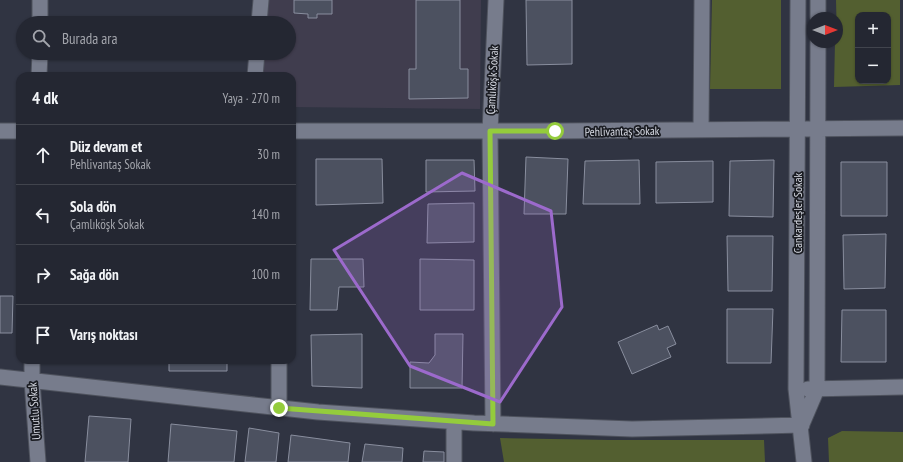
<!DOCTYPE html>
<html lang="tr">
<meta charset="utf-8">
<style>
:root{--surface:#242732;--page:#30333e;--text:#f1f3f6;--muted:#a3a5ac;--line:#41444d}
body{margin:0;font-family:"PT Sans Narrow",sans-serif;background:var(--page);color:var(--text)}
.controls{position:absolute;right:12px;top:12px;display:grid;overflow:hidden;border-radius:8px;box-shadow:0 1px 3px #0004}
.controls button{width:36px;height:36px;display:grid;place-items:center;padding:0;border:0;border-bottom:1px solid var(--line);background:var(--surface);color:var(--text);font:20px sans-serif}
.compass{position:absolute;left:807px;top:12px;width:36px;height:36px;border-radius:50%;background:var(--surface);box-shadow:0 1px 3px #0004;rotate:90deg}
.stop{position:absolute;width:12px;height:12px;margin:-9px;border:3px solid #94cc3c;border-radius:50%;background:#fff}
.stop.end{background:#94cc3c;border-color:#fff;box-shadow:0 1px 4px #0008}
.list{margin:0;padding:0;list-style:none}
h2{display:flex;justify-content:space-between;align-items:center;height:52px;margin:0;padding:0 16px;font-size:17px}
h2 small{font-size:13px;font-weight:400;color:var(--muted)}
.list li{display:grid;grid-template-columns:26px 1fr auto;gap:12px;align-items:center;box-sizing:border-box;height:60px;padding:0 16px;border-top:1px solid var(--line)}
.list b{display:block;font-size:15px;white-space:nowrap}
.list p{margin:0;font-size:13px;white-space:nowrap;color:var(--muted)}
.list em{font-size:13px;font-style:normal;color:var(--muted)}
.icon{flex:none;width:22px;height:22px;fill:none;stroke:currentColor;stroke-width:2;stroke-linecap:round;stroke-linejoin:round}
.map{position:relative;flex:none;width:903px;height:462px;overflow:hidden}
.search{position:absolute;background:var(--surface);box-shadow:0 1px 3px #0004;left:16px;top:16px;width:280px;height:44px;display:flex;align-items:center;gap:10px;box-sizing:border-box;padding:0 14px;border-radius:22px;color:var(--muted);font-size:15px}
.panel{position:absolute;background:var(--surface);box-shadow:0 1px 3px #0004;left:16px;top:72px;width:280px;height:292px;border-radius:12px}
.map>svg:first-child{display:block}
.education{fill:#403d4e}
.green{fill:#535f30;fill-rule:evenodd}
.building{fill:#4c5160;stroke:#898e9e}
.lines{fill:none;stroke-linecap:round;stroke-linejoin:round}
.street-casing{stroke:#4e525d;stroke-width:17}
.street{stroke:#777c8c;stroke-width:15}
.route{stroke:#94cc3c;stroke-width:5}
.marked{fill:#9c6acc;fill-opacity:0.2;stroke:#9c6acc;stroke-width:3;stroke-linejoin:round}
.labels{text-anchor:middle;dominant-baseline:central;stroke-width:3.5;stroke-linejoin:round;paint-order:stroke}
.street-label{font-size:12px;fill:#d9dce5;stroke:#1a1c22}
</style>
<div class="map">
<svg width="903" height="462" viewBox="0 0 903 462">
<rect width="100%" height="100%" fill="#303442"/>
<!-- education -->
<path class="education" d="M 269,0 L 481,0 L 480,109 L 292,107 L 292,76 L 262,76 L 264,53 L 289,53 L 289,23 L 267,23 Z"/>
<!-- green -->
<path class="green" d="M 712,0 L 781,0 L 781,89 L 710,89 Z
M 836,0 L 900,0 L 900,85 L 834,87 L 835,42 L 837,42 ZM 858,15 L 888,15 L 888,81 L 858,81 Z
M 842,431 L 903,432 L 903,462 L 829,462 L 828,438 Z
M 500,438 L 610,440 L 764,440 L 765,462 L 504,462 Z"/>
<!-- building -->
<path class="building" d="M 294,0 L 332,0 L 332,14 L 317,14 L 317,18 L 308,18 L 308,14 L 294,13 Z
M 416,0 L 460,0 L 460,69 L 468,69 L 468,98 L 409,99 L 409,69 L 416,69 Z
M 526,0 L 572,0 L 572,64 L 527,65 Z
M 526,157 L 568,159 L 566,214 L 524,214 Z
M 316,159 L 382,159 L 383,203 L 316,205 Z
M 426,160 L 474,160 L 475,191 L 426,192 Z
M 639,160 L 640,204 L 583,204 L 585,161 Z
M 774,160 L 773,217 L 729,216 L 730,161 Z
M 713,161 L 713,202 L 656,203 L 656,162 Z
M 841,162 L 887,162 L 887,216 L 841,216 Z
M 474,203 L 474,242 L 427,243 L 428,204 Z
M 886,234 L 885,288 L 844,289 L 843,235 Z
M 727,236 L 773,236 L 772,291 L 728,291 Z
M 311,259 L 363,259 L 364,287 L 339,287 L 337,310 L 310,310 Z
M 420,259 L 474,260 L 474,310 L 420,310 Z
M 0,296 L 13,296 L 12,333 L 0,333 Z
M 727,309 L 773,309 L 771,363 L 727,363 Z
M 842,310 L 886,310 L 886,362 L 841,362 Z
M 657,325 L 659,330 L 668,326 L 676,344 L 667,348 L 671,357 L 632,374 L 618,342 Z
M 362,334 L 362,388 L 312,386 L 311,335 Z
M 435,334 L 463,334 L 462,388 L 410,388 L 410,362 L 429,363 L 435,355 Z
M 169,360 L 227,360 L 227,371 L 169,371 Z
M 89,416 L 131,419 L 128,462 L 85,462 Z
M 171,424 L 237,431 L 234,462 L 168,462 Z
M 249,428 L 279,433 L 276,462 L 245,462 Z
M 291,435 L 350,443 L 348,462 L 288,462 Z
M 365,444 L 403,448 L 402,462 L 362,462 Z
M 424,451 L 444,452 L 444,462 L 423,462 Z"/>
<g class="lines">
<defs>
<path id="street" d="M 40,0 L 40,23
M 798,0 L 796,389 L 804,462
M 818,0 L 818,18
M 259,23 L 261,0
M 39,76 L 40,53
M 255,76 L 257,53
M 701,130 L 702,0
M 0,131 L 20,131
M 292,131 L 555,131 L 903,128
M 32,360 L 32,381 L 38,462
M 279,360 L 279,408
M 0,377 L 318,412 L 474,423 L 632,429 L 802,425
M 808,389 L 903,387
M 493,424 L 490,131 L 496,0
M 802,424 L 817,389 L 818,42
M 454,462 L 454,422"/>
</defs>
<!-- street casing -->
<use href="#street" class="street-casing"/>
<!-- street -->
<use href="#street" class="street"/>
</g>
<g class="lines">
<!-- route -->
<path class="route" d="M 279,408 L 493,424 L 490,131 L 555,131"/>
</g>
<!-- marked area -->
<path class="marked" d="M 462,173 L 551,211 L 562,307 L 500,402 L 410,366 L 334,250 Z"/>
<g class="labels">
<!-- street labels -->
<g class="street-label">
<text transform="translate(492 80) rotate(-87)">Çamlıköşk Sokak</text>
<text transform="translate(622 131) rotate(-1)">Pehlivantaş Sokak</text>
<text transform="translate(797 213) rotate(-90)">Cankardeşler Sokak</text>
<text transform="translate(34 411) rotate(-94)">Umutlu Sokak</text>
</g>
</g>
</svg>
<div class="controls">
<button>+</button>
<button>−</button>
</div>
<svg class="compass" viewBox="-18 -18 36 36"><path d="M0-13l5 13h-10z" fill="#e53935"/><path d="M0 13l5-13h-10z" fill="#a3a5ac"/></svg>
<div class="stop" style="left:555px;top:131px"></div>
<div class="stop end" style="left:279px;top:408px"></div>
<div class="search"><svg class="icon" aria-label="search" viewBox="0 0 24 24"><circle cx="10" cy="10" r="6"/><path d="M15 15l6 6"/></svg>Burada ara</div>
<section class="panel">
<h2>4 dk<small>Yaya · 270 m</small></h2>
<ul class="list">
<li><svg class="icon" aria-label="ahead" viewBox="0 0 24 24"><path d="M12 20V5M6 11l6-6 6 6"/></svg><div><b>Düz devam et</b><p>Pehlivantaş Sokak</p></div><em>30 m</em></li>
<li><svg class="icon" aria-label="left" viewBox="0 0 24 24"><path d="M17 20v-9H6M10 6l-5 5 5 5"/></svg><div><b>Sola dön</b><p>Çamlıköşk Sokak</p></div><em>140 m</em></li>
<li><svg class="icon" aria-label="right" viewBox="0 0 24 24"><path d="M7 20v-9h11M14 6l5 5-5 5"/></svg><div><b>Sağa dön</b></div><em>100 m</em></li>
<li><svg class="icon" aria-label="arrive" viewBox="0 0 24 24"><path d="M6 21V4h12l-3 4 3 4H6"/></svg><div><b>Varış noktası</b></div></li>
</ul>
</section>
</div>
